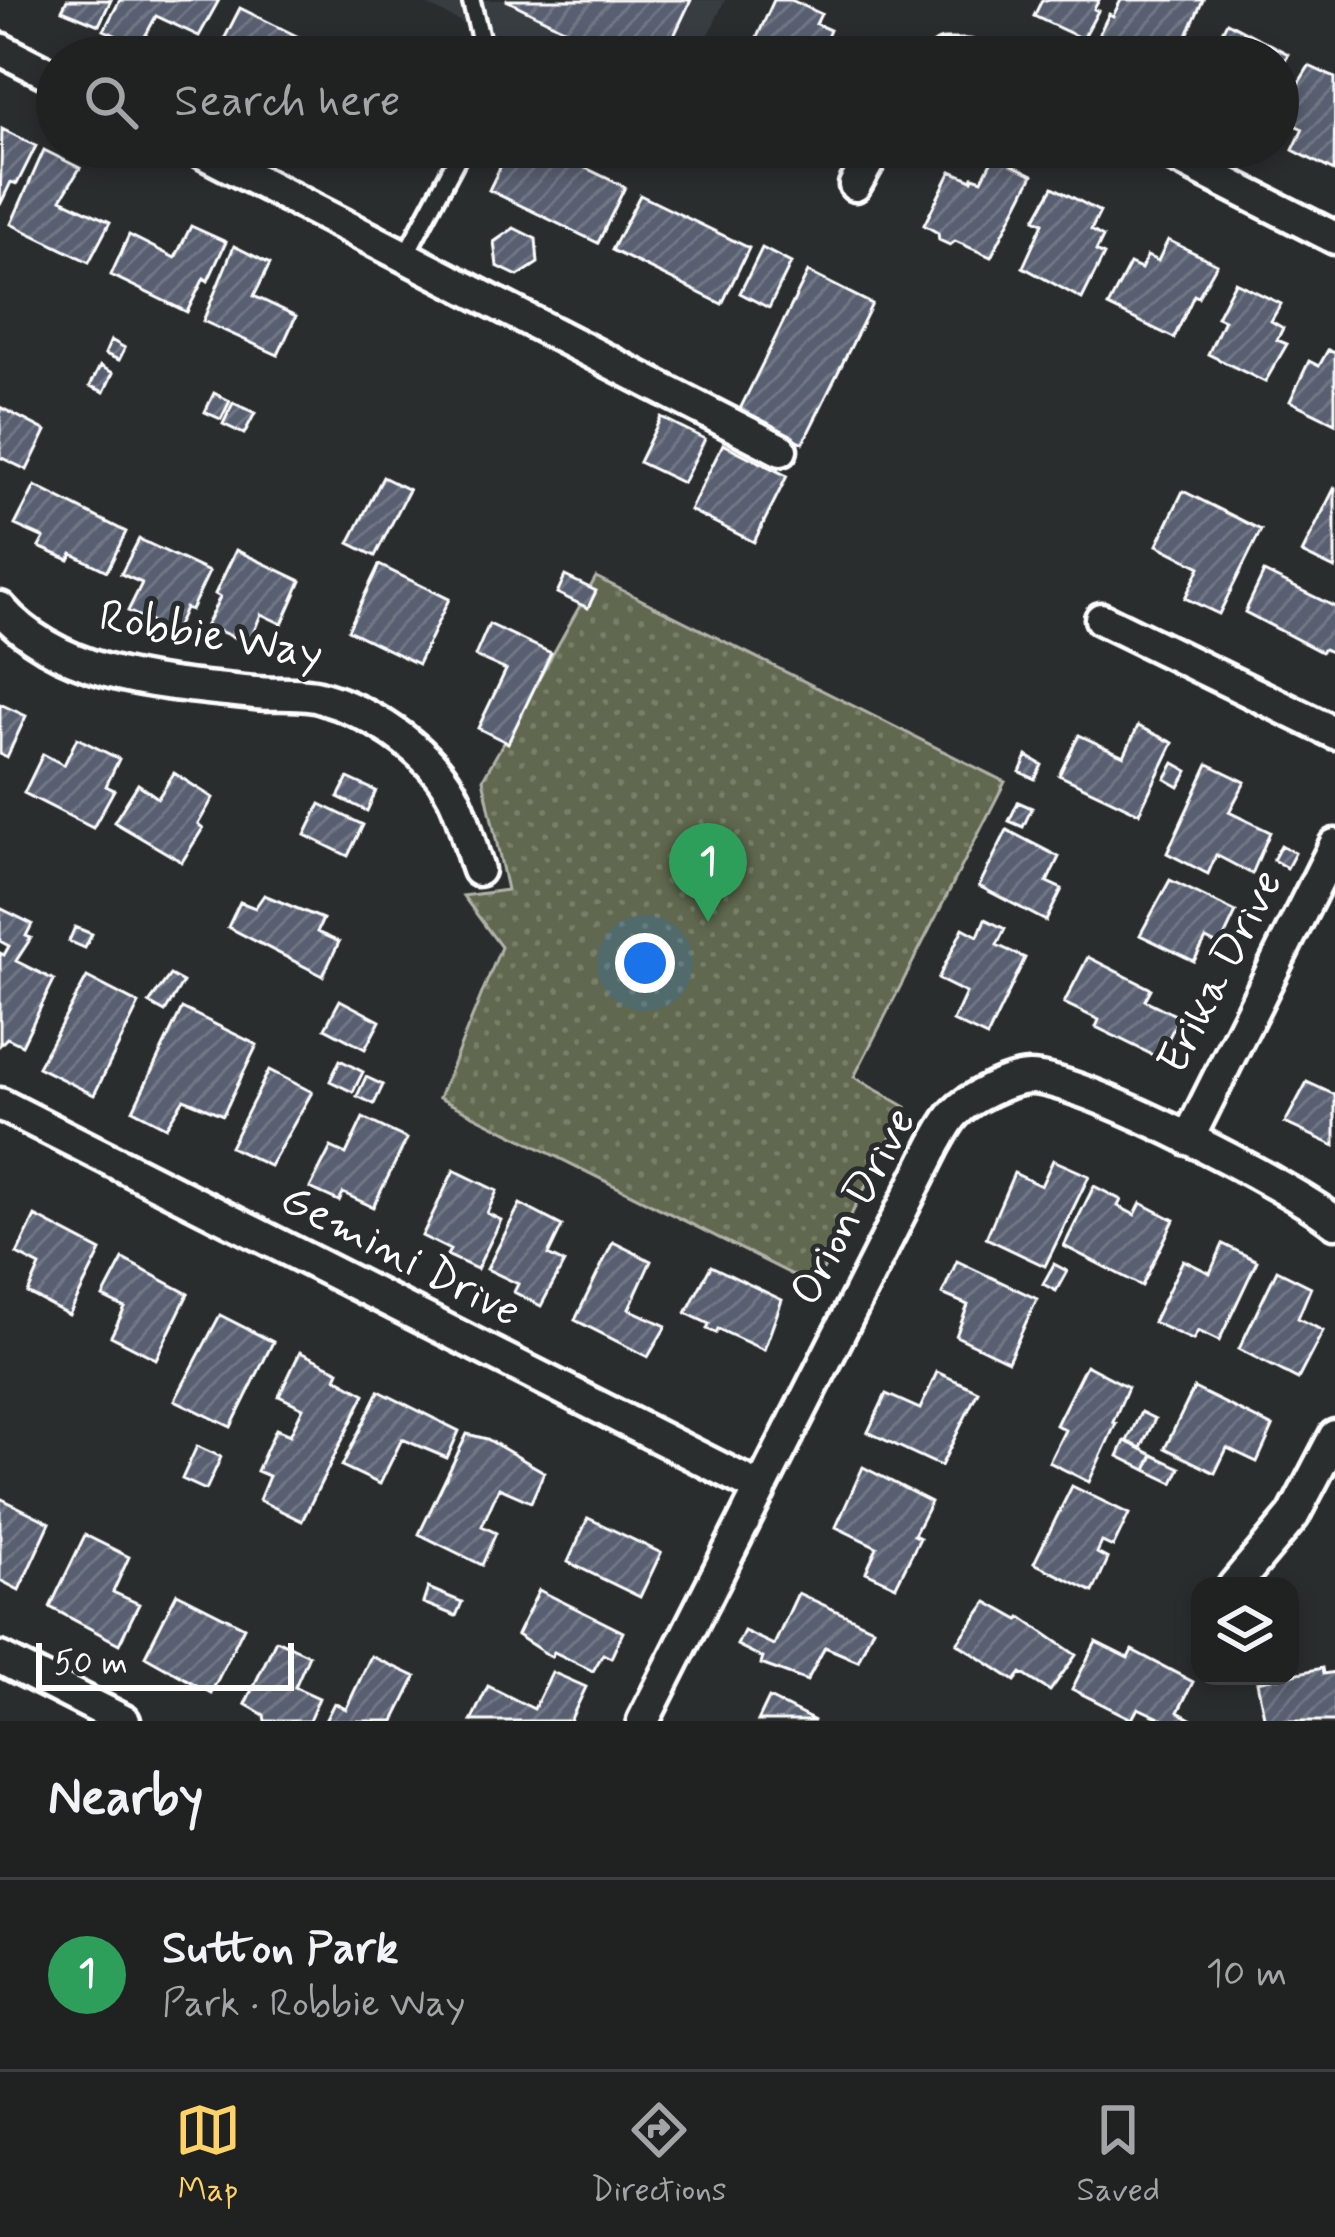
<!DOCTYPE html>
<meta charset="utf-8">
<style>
:root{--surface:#202222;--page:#282a2a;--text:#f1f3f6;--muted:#a2a4a5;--line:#3d3f40;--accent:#ffd166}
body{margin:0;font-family:Mynerve,sans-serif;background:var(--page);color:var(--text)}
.controls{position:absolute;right:36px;bottom:36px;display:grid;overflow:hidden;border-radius:24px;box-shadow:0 6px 18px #0003}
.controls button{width:108px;height:108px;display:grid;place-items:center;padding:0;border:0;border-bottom:3px solid var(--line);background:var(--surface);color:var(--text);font:60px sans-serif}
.scale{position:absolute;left:36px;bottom:30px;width:258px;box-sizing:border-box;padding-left:12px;border:6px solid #fff;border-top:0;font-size:33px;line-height:42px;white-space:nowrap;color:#fff;-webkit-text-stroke:9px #2a2d2e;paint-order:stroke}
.you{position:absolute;left:645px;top:963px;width:42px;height:42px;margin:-30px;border:9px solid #fff;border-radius:50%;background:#1a73e8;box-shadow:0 0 0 18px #1a73e833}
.badge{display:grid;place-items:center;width:78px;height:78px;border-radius:50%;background:var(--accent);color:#fff;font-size:39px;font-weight:700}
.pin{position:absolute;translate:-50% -99px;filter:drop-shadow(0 3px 6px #0008)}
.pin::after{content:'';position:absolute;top:63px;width:42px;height:36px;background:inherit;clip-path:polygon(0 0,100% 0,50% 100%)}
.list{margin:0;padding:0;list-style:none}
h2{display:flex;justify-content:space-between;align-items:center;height:156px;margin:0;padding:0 48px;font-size:51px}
h2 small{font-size:39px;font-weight:400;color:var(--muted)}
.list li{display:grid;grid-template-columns:78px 1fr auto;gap:36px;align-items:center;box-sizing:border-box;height:192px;padding:0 48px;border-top:3px solid var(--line)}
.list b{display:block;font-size:45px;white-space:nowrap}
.list p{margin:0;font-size:39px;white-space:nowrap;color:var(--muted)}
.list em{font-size:39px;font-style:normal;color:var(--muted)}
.icon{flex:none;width:66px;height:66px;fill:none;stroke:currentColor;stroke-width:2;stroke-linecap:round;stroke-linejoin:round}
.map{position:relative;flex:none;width:1335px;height:1721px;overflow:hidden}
.search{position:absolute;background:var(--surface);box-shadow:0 6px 18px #0003;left:36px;right:36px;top:36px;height:132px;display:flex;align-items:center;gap:30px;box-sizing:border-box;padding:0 42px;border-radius:66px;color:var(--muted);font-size:45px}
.sheet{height:348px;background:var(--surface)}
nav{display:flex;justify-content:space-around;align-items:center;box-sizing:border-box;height:168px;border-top:3px solid var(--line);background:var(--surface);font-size:33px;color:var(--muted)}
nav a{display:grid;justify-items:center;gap:6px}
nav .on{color:var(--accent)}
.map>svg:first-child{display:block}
.built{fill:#383c42}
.park{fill:url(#park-dots);stroke:#b0b4a8;stroke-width:3}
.building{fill:url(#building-hatch);stroke:#fff;stroke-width:3}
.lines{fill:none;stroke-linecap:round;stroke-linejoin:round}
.service-casing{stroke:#fff;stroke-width:24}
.minor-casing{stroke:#fff;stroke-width:39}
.service{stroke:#2a2d2e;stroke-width:15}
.minor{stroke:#2a2d2e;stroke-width:30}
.labels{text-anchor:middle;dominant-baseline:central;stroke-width:10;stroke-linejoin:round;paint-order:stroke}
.street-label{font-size:45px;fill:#fff;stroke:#2a2d2e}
</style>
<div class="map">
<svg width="1335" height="1721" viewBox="0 0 1335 1721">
<defs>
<pattern id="park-dots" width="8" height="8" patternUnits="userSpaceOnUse" patternTransform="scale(3)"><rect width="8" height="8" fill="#616950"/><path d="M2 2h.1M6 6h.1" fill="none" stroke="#79806a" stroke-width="1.8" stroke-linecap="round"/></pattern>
<pattern id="building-hatch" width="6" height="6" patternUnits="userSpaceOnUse" patternTransform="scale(3)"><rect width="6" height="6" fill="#585f70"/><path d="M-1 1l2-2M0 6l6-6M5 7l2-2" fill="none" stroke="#717785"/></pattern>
</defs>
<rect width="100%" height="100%" fill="#2a2d2e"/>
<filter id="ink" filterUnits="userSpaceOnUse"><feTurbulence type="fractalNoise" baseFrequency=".00833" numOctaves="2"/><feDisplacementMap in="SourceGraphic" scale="24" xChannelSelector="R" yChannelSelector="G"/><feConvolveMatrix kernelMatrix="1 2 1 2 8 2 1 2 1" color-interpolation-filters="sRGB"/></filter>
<g filter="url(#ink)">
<!-- built -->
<path class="built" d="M 417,0 L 725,0 L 698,57 L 531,57 Z"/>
<!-- park -->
<path class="park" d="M 596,577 L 1005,782 L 854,1077 L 906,1107 L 815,1286 L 439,1098 L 501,947 L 463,896 L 507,890 L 483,779 Z"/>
<!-- building -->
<path class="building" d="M 67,0 L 111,0 L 99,25 L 62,10 Z
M 120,0 L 219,0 L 199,36 L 156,16 L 140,46 L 104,30 Z
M 506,0 L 691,0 L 664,57 L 620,57 Z
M 774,0 L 791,0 L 821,14 L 816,24 L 830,30 L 825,42 L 848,53 L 846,57 L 748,57 Z
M 1042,0 L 1099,0 L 1094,9 L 1098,11 L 1083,39 L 1034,16 Z
M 1121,0 L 1203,0 L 1178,55 L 1156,44 L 1154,49 L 1142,44 L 1136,57 L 1106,57 L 1091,50 L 1109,14 L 1113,16 Z
M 240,8 L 317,46 L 310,57 L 239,57 L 220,47 Z
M 1227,22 L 1288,54 L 1278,75 L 1278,57 L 1209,57 Z
M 1309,66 L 1335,78 L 1334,171 L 1293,150 L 1303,129 L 1290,123 L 1296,109 L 1286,104 Z
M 2,129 L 36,146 L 17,184 L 11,182 L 0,205 Z
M 510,147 L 542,147 L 625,187 L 598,243 L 489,190 Z
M 44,150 L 80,168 L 61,199 L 110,222 L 89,262 L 11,224 Z
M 994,156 L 1033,175 L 991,257 L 955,241 L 950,245 L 939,240 L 938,233 L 924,225 L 951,171 L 972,180 L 973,177 L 982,180 Z
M 1053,187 L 1100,212 L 1091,230 L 1103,237 L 1096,251 L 1104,255 L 1082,299 L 1023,267 L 1043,223 L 1035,219 Z
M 640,195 L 749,248 L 722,304 L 612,250 Z
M 191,226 L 226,242 L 208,281 L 204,278 L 187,312 L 111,275 L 129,235 L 175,258 Z
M 514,228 L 536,239 L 538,263 L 518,276 L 497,266 L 494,242 Z
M 1168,240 L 1217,264 L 1198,297 L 1194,295 L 1174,338 L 1108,306 L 1130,264 L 1141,269 L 1147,256 L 1158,261 Z
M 234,246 L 270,264 L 254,296 L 296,316 L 278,355 L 203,321 Z
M 762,248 L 791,263 L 769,308 L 740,293 Z
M 808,272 L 872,304 L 803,443 L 739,411 Z
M 1235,282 L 1281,304 L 1271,321 L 1283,328 L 1277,340 L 1287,344 L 1265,382 L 1208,354 L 1224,320 L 1217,317 Z
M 111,340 L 125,348 L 119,360 L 105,354 Z
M 1328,350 L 1335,353 L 1335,423 L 1290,401 L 1309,361 L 1319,366 Z
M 100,366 L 113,373 L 104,392 L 90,386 Z
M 214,393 L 230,401 L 221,419 L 205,412 Z
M 233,403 L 255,413 L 244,434 L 223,424 Z
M 0,407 L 46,431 L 27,470 L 0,457 Z
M 661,417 L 705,439 L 683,483 L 639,462 Z
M 723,444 L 787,476 L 754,542 L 690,510 Z
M 383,477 L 409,490 L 375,556 L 349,543 Z
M 35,486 L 126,532 L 107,571 L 72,554 L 69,560 L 39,547 L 44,538 L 15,525 Z
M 1335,487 L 1335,569 L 1302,553 Z
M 1183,491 L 1261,530 L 1219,614 L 1185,598 L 1200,567 L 1157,545 Z
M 139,539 L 209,572 L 191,610 L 185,608 L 174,633 L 128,611 L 142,583 L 121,574 Z
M 236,550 L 301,581 L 282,624 L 261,614 L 249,644 L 206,625 L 220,597 L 215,594 Z
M 379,565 L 449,599 L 418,664 L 348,630 Z
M 1264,572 L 1335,607 L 1335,654 L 1324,649 L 1321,652 L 1245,612 Z
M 565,576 L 596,591 L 588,608 L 557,593 Z
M 489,624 L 551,653 L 508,743 L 478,728 L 506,670 L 475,656 Z
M 0,704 L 26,716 L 7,757 L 0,754 Z
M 1138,726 L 1173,743 L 1139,813 L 1059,775 L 1079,735 L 1124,756 Z
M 77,738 L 119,759 L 106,786 L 114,790 L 93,828 L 24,793 L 43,754 L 64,765 Z
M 1027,756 L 1042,765 L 1035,779 L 1020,772 Z
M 1174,763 L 1188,771 L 1179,787 L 1165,779 Z
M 1208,764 L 1245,782 L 1229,812 L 1270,832 L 1252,874 L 1216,855 L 1208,874 L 1167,853 Z
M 174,773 L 213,798 L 198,824 L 203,828 L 182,862 L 114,822 L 138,784 L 158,798 Z
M 348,778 L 376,791 L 367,811 L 338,797 Z
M 1018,802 L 1032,808 L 1023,827 L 1009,821 Z
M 320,804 L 363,825 L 348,856 L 305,835 Z
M 1007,830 L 1059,857 L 1047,882 L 1062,889 L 1046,921 L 979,886 Z
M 1281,845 L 1295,853 L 1287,868 L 1273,860 Z
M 1170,880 L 1236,912 L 1220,946 L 1206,939 L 1194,961 L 1140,935 Z
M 264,895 L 323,919 L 317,932 L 339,942 L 323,976 L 228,927 L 240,902 L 255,908 Z
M 0,908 L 32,924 L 26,936 L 31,938 L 16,961 L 54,980 L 22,1045 L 7,1038 L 0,1045 L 0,953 L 4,955 L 9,946 L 0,941 Z
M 985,919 L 1005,929 L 997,945 L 1025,958 L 987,1037 L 953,1021 L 966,993 L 938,979 L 963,928 L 978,936 Z
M 75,927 L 92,934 L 85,948 L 69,941 Z
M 1088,957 L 1151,989 L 1145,1000 L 1179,1017 L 1159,1058 L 1096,1027 L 1099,1020 L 1064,1003 Z
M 170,975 L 183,982 L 165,1012 L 149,1003 Z
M 87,977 L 139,1004 L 94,1095 L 38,1067 Z
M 340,1000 L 380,1021 L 365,1049 L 325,1028 Z
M 182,1008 L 257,1045 L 223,1115 L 184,1099 L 166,1127 L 133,1110 Z
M 340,1060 L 363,1072 L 353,1092 L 330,1081 Z
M 269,1070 L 312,1092 L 270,1166 L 230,1147 Z
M 366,1077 L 383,1085 L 374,1104 L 357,1096 Z
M 1307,1082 L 1335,1095 L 1335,1146 L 1285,1123 Z
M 363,1118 L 407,1139 L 373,1207 L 343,1193 L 339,1201 L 310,1188 L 331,1147 L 346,1154 Z
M 1053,1160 L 1089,1176 L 1045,1266 L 986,1238 L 1014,1173 L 1041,1186 Z
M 454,1170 L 497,1191 L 487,1213 L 501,1220 L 477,1269 L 447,1255 L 450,1250 L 422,1236 Z
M 1094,1186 L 1121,1200 L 1118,1206 L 1135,1215 L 1141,1203 L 1174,1220 L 1142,1286 L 1064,1246 Z
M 520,1204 L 562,1226 L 548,1255 L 564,1263 L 541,1306 L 514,1292 L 518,1284 L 487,1269 Z
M 35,1216 L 101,1251 L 69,1315 L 28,1293 L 40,1266 L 17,1254 Z
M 613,1242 L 651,1261 L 629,1309 L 666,1326 L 648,1357 L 575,1320 Z
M 1223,1244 L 1257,1261 L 1219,1341 L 1198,1331 L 1193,1340 L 1153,1322 L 1183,1260 L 1210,1273 Z
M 123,1259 L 188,1294 L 156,1359 L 111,1336 L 125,1308 L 103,1297 Z
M 957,1261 L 1037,1299 L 1008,1361 L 956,1336 L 968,1305 L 942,1294 Z
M 1054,1264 L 1067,1271 L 1056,1291 L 1043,1284 Z
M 711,1266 L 782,1300 L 764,1350 L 718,1329 L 716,1333 L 707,1329 L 709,1324 L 686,1313 Z
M 1277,1270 L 1311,1287 L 1298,1318 L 1323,1331 L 1298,1379 L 1239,1349 Z
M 220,1315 L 273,1342 L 231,1427 L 175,1400 Z
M 300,1352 L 339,1371 L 336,1378 L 365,1394 L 302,1521 L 259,1500 L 269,1476 L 257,1471 L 276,1429 L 290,1435 L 303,1408 L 279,1396 Z
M 1086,1365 L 1128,1387 L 1113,1422 L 1116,1423 L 1089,1482 L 1049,1462 L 1065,1430 L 1056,1425 Z
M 937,1372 L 978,1391 L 941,1466 L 868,1432 L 886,1394 L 920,1409 Z
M 1194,1388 L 1273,1427 L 1257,1462 L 1227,1448 L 1215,1473 L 1165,1448 Z
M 379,1391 L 459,1431 L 447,1458 L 402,1439 L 380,1484 L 342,1466 Z
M 1141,1412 L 1155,1419 L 1141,1448 L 1127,1441 Z
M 467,1434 L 487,1439 L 544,1472 L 531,1502 L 499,1488 L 482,1526 L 496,1533 L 482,1565 L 419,1534 Z
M 1125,1441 L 1153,1455 L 1146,1470 L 1118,1456 Z
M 197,1446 L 221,1457 L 206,1490 L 182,1479 Z
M 1153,1455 L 1180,1468 L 1173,1483 L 1146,1470 Z
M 863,1467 L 931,1502 L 914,1535 L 920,1538 L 896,1586 L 866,1572 L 877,1547 L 836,1527 Z
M 1072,1486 L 1129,1514 L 1113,1547 L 1102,1542 L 1097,1553 L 1108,1559 L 1093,1592 L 1034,1563 Z
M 0,1498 L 50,1523 L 19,1590 L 0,1580 Z
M 588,1518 L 661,1553 L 640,1597 L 568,1562 Z
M 85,1535 L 129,1557 L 113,1592 L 139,1604 L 119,1644 L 50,1607 Z
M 428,1588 L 462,1602 L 456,1616 L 423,1603 Z
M 539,1590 L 623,1632 L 611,1658 L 603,1654 L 593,1671 L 554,1652 L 551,1657 L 517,1635 Z
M 177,1593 L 244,1627 L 211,1693 L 145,1656 Z
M 798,1593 L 873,1628 L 858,1661 L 825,1647 L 807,1681 L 761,1664 L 763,1658 L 737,1645 L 744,1631 L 774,1645 Z
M 987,1602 L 1019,1620 L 1021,1617 L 1076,1655 L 1050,1691 L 1021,1673 L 1015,1681 L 957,1643 Z
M 276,1640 L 309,1655 L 295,1687 L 319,1698 L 309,1721 L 265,1721 L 264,1715 L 245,1704 Z
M 1096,1642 L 1128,1658 L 1132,1650 L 1193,1682 L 1178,1712 L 1194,1721 L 1166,1721 L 1138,1708 L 1132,1719 L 1072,1689 Z
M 371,1656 L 416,1677 L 394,1721 L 325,1721 L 334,1703 L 346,1709 Z
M 1322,1668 L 1323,1674 L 1335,1672 L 1335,1721 L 1265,1721 L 1257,1682 Z
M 552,1672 L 586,1687 L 570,1721 L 471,1721 L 488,1686 L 534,1709 Z
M 769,1698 L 815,1721 L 758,1721 Z"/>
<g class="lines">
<defs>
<path id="service" d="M 471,0 L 485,57
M 405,256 L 463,147"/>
<path id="minor" d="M 0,49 L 57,78
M 945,57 L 968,57
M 192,147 L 781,450
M 1156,147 L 1335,238
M 855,185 L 877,147
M 0,608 C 61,679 168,684 255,693 C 275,695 299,692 319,697 C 369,711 425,746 451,792 C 464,814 469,845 478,870
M 1101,619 L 1335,733
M 0,1104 L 759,1488
M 1188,1139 L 1335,845
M 1234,1586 L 1293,1516 L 1335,1436
M 0,1658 L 124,1721
M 643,1721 L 935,1144 C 941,1134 947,1121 955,1113 C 969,1098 1008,1079 1029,1078 C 1078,1076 1294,1188 1335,1222"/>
</defs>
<!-- service casing -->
<use href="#service" class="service-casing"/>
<!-- minor casing -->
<use href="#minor" class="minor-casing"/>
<!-- service -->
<use href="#service" class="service"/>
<!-- minor -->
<use href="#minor" class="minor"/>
</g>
</g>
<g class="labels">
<!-- street labels -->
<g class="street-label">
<text transform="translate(211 636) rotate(10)">Robbie Way</text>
<text transform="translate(1221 972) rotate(-63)">Erika Drive</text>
<text transform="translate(854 1207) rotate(-62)">Orion Drive</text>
<text transform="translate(400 1256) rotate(27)">Gemini Drive</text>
</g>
</g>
</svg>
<div class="controls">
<button><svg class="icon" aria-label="layers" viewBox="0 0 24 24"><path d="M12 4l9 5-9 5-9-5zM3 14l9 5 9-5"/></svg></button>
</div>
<div class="scale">50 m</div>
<div class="you"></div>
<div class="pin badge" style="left:708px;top:922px;background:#2e9e5b">1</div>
<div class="search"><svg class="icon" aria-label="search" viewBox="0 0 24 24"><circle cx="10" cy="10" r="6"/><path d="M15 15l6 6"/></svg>Search here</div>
</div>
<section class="sheet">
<h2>Nearby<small></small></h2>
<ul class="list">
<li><span class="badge" style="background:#2e9e5b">1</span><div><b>Sutton Park</b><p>Park · Robbie Way</p></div><em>10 m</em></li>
</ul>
</section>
<nav>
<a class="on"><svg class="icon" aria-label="map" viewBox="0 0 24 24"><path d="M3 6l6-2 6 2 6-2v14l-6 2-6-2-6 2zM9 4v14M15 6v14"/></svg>Map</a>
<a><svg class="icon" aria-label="directions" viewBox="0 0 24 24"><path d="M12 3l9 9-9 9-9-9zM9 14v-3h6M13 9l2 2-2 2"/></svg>Directions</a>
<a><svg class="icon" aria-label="saved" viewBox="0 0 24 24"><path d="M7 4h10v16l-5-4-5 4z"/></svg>Saved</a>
</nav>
